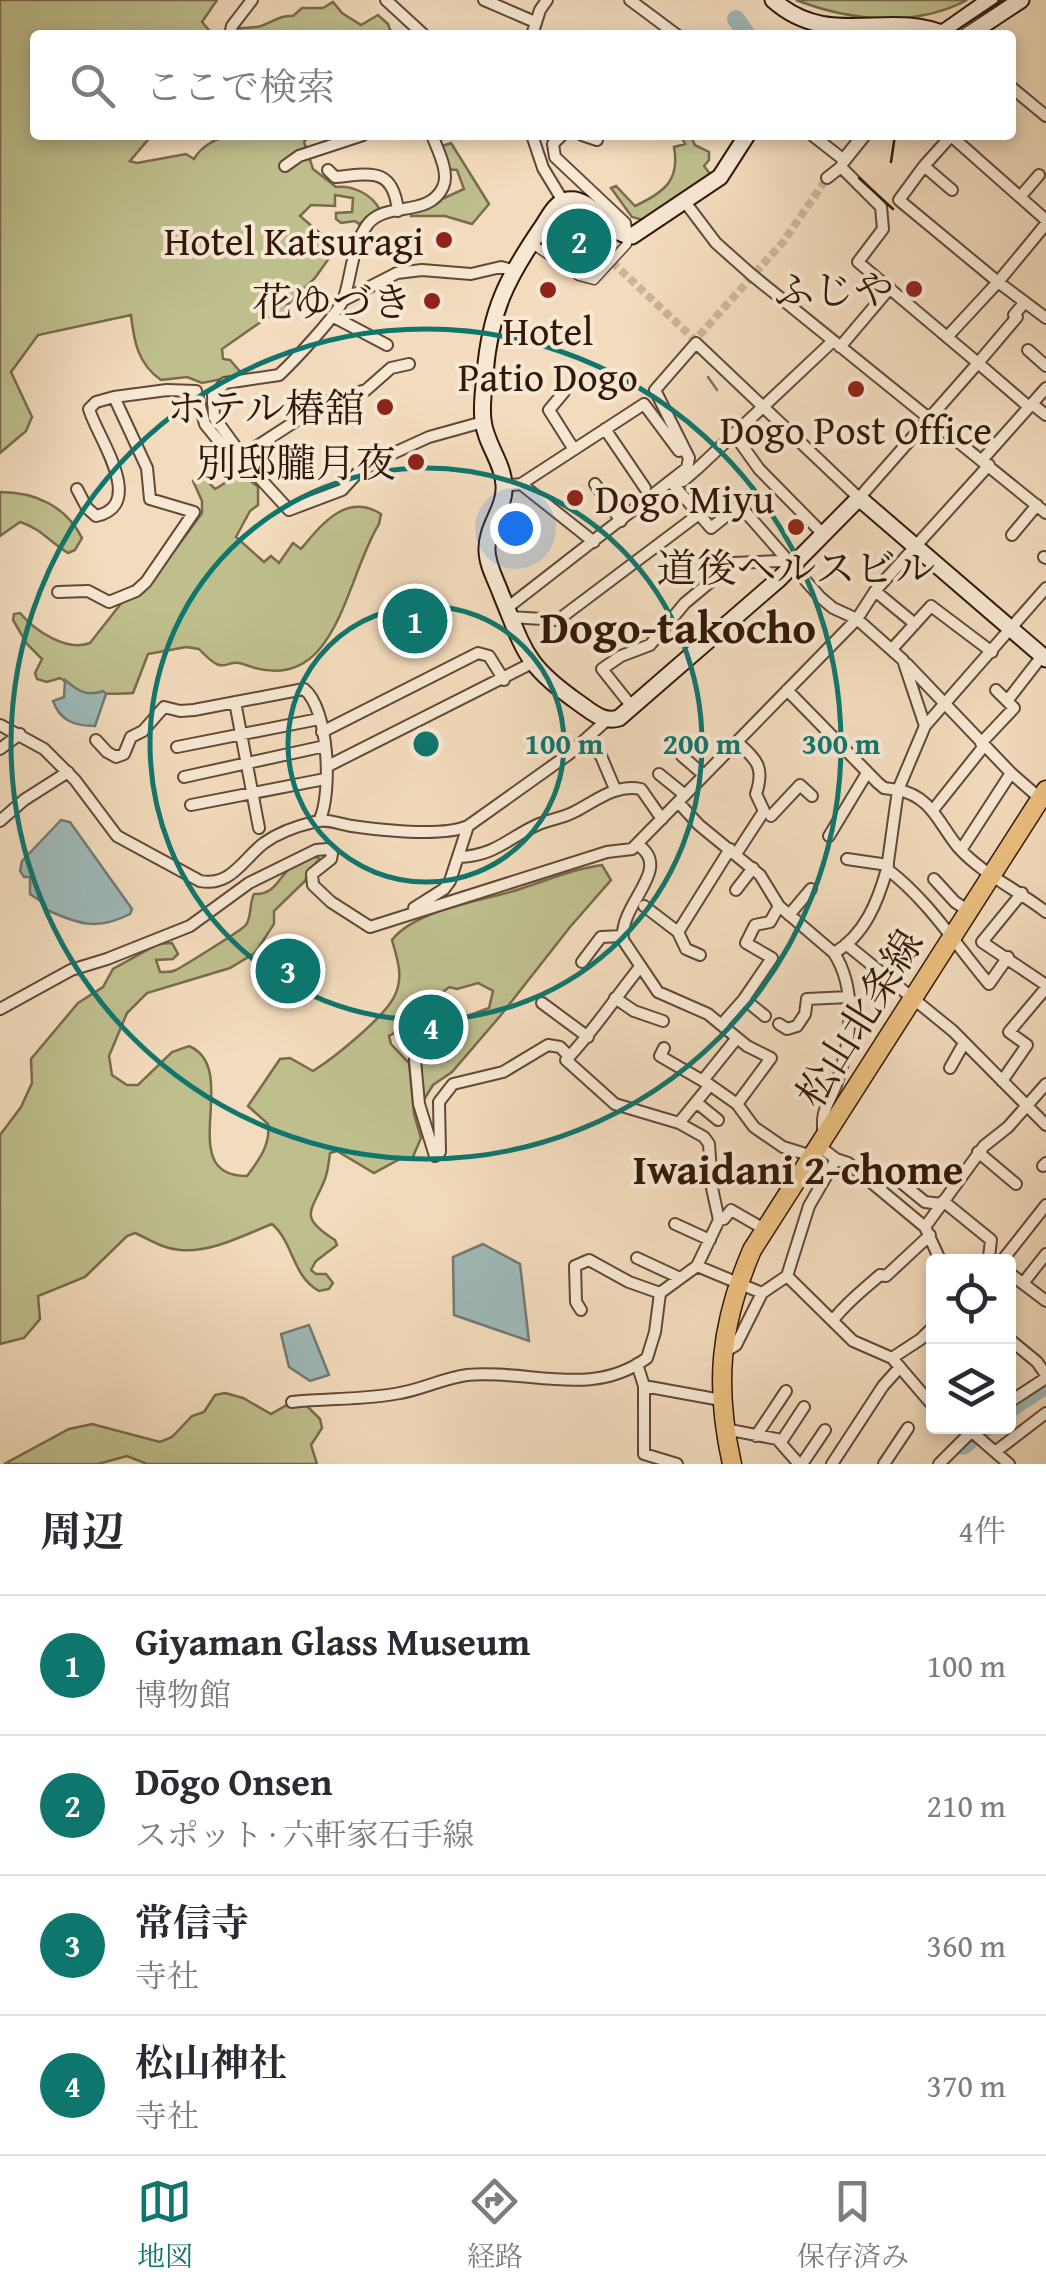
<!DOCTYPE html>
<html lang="ja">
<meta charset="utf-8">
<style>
:root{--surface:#fff;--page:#f2f2f3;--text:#2b2b33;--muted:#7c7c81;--line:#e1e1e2;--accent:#0f766e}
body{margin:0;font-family:"Gentium Book Plus","Noto Serif JP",serif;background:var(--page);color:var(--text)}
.controls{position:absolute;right:30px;bottom:30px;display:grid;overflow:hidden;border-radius:10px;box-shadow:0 5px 15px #0003}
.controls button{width:90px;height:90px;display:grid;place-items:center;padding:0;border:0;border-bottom:2px solid var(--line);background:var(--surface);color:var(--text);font:50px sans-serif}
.you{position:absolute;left:515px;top:528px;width:35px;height:35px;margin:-25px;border:8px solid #fff;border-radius:50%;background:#1a73e8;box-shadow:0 0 0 15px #1a73e833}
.badge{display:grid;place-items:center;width:65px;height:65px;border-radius:50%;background:var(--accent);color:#fff;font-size:32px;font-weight:700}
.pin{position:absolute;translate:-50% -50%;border:5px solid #fff;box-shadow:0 2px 10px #0006}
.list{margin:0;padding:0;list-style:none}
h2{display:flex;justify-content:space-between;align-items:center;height:130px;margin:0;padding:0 40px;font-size:42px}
h2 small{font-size:32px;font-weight:400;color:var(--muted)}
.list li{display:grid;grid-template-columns:65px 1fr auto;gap:30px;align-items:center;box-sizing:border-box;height:140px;padding:0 40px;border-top:2px solid var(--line)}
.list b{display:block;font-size:38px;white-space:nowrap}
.list p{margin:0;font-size:32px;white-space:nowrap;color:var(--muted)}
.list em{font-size:32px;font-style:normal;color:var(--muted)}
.icon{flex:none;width:55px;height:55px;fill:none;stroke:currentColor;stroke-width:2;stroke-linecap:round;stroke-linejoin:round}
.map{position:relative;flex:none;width:1046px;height:1464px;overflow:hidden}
.search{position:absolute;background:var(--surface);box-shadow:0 5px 15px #0003;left:30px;right:30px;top:30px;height:110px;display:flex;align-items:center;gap:25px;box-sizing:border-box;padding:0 35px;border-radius:10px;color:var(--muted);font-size:38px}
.sheet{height:690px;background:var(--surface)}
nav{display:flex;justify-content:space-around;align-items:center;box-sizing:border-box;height:140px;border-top:2px solid var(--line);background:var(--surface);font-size:28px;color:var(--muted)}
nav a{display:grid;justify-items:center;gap:5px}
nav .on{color:var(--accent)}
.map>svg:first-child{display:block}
.green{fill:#bfbf8e;stroke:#796b4c;stroke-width:2.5}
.water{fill:#9ebab9;stroke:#737973;stroke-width:2.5}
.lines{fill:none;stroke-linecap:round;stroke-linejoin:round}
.stream{stroke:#737973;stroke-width:2.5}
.river{stroke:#9ebab9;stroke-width:18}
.pedestrian-tunnel{stroke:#cdb599;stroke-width:8;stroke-dasharray:8 4;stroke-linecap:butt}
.pedestrian-casing{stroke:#634836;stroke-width:11}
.minor-casing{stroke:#634836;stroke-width:14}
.tertiary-casing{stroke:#634836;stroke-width:16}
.secondary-casing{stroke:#331709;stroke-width:19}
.primary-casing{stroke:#331709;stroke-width:21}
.pedestrian{stroke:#f7e8d4;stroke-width:8}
.minor{stroke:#f7e8d4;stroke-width:10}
.tertiary{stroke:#f7e8d4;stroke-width:12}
.secondary{stroke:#f7e8d4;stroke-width:15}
.primary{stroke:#eabe7e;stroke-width:18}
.tram{stroke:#331709;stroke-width:2.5}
.ring{fill:none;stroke:#0f766e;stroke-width:5}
.poi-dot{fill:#8f2418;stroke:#f7e8d4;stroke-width:4}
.labels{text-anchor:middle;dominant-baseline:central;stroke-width:8;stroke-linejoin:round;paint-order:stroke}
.poi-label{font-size:40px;fill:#331709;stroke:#f7e8d4;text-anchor:end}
.street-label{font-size:40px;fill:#331709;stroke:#f7e8d4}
.neighbourhood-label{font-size:42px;font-weight:bold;fill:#331709;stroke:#f7e8d4}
.quarter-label{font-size:45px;font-weight:bold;fill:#331709;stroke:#f7e8d4}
.centre{fill:#0f766e;stroke:#f7e8d4;stroke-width:5}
.ring-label{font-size:30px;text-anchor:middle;font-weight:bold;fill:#0f766e;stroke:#f7e8d4;stroke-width:8;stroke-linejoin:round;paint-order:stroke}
</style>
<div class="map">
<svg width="1046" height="1464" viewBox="0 0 1046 1464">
<rect width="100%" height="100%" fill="#f3dcbd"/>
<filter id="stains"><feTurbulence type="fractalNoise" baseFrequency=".002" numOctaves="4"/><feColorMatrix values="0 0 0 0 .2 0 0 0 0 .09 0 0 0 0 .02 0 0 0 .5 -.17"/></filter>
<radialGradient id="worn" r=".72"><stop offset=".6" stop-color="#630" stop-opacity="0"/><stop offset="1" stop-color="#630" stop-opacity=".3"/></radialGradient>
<!-- green -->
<path class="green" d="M 0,0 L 217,0 L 202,22 L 213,35 L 35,35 L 35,135 L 152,135 L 130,161 L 137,163 L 186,154 L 194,159 C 215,123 274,135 310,135 L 304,142 L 313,169 L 336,187 C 352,185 372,194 380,210 L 359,224 L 355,221 L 341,223 L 336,219 L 336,213 L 352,212 L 353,198 L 335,195 L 335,206 L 311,205 L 300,216 L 328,240 L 332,254 L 315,278 L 286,306 L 289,318 L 268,317 L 222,349 L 223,359 L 230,360 L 243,375 L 202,383 L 187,377 L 161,380 C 138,364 134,342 131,315 L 38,335 L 11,372 L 32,417 L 26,431 L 0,453 Z
M 796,0 L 967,0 C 915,28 850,21 796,0 Z
M 333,2 L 342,13 L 361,25 L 378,15 L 388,24 L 392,35 L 226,35 L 227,30 C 238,27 251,29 261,26 C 273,22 280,15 293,16 L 302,8 L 323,8 Z
M 681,135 L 690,135 L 695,145 L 709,152 L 709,160 L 704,166 L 710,174 L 643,220 L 632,217 L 611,188 L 616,186 L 635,206 C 665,192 680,180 674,147 L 685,144 Z
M 451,143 L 489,204 L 472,224 L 445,216 L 411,216 L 411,213 L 464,189 L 457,170 L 446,169 L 439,147 Z
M 200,474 L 215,489 C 234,479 236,467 258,487 L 258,505 L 250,511 L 236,537 L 264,562 L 271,556 L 279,563 L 293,543 L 301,549 C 321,525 346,492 381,514 L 379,524 C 345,578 337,699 246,665 C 222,656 228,680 199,649 L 186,647 L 148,654 L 133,693 C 126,694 88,694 82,693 C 74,690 67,682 60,678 L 47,682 L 37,679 L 35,673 L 42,659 L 27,644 L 13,620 L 14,614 L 20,613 C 35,631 67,652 90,643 L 123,601 L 144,592 L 202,513 L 202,501 L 193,481 Z
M 0,492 C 35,492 66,506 82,538 L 75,550 L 68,553 C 51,543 40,528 20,522 L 0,536 Z
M 316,857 L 320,859 L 309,870 L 305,881 L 274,911 L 274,924 L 255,953 L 230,968 L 147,993 L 127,1013 L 109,1056 L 112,1075 L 127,1085 L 138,1085 L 172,1052 L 189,1046 C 243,1069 172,1177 247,1176 C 259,1160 271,1144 268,1124 L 248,1106 L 280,1059 L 290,1058 L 313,1071 C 334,1058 386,1016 395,995 C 404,976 397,958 392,940 C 416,909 483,901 520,889 C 548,880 573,869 602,865 L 611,880 L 570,927 L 501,1015 L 452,1072 L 433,1085 L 425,1098 L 421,1096 L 421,1052 L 425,1046 L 441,1040 L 459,1019 L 489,1008 L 493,991 L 478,983 L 457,989 L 449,987 L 430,1003 L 416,1007 L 413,1023 L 389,1036 L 391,1044 L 409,1063 L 414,1114 L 421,1138 L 412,1159 L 400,1159 L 374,1173 L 337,1151 L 330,1153 C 329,1161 328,1171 325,1179 C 312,1212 297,1216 335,1240 L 337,1245 L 316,1261 L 311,1270 L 316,1274 L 326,1274 L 333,1283 L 329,1289 L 319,1291 C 292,1276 294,1243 272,1224 C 244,1235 211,1253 180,1250 C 163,1249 149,1239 135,1233 L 127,1236 L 85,1277 L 38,1296 L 40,1319 L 24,1338 L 0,1344 L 0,1135 L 21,1107 L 32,1083 L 31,1059 L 78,1003 L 103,987 L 113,969 L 158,944 L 172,943 L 178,954 L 173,959 L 156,960 L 160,972 C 168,972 169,973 176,970 C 185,965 242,930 246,925 C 252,916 249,904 254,894 C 278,896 280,870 299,861 C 304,858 310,858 316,857 Z
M 225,1393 L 243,1398 L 271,1414 L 285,1406 L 307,1406 L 320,1419 L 322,1428 L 311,1445 L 317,1464 L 147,1464 L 127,1456 L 98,1464 L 4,1464 L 69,1429 L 92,1424 L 160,1442 L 172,1437 L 192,1416 L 204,1412 L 215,1395 Z"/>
<!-- water -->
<path class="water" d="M 65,680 C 78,691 87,697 103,691 L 106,694 L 95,726 C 75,726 60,721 53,701 L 64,697 Z
M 61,820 L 70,822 L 132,909 L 130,914 C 97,931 78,924 47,910 L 45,904 L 30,894 L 30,877 L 24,877 L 20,871 L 22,861 Z
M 483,1244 L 520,1264 L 529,1341 L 454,1315 L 453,1257 Z
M 309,1325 L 329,1375 L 310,1381 L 289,1367 L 281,1334 Z"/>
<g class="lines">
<!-- stream -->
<path class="stream" d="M 708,377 L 717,390"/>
<!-- river -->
<path class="river" d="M 736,19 L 747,35
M 1008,1410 L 1046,1385
M 963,1446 L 987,1426"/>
<!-- pedestrian-tunnel -->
<path class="pedestrian-tunnel" d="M 612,262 L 695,340 L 783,242 L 827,178"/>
<defs>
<path id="pedestrian" d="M 531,243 L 579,276 L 594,280 L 627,244 L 627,236"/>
<path id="minor" d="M 386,0 L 424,35
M 484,0 L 535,22
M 630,0 L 677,35
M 230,35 L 232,26 L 252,0
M 532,35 L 540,10 L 547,0
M 1011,87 L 1046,116
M 532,135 L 543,168 L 563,201
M 562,135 L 553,144 L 555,157 L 625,223 L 627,236
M 582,135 L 597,140
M 812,135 L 844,160 L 841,167 L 827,178
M 950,135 L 1046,220
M 951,136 L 924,166 L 952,190
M 285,166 L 299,156 L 363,135
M 924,166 L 899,200 L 998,282 L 1046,224
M 841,167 L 881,207 L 883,229 L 858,262 L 978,363 L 1017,317 L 1014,315 L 1025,302
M 328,170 L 335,177 C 370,174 393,166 398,211
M 1020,197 L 1039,175
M 685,202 L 716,243 L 752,275 L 1046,513
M 344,300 L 397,273 L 422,270 L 471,274 L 501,267 L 516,271
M 332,316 L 387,345
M 947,337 L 998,282 L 1046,318
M 833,341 L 698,468 L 683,481 L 671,482 L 711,528 L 737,507 L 741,507 L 820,597 L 833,608 L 857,619 L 875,591 L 989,465
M 840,347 L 890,288
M 1028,350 L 1046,366
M 564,392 L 549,410 L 573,448
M 1032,404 L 1046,415
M 605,429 L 645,488
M 734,434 L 759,469 L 823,534
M 242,456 L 325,402 L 366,390 L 391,368 L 409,364
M 982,460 L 1046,388
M 254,472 L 214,417 L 213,396 L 225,383 L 279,375 C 293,362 339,313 344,298 C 352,273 352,245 368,224 C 386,201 429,218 443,187 C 450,172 437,149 432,135
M 521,484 L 594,542
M 595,484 L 621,521
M 504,486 L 521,484 L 644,404 L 679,451
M 77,489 L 87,508 L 96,516 C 148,505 96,435 89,409 L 96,402 L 114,397
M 1012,535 L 1037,505
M 1044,557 L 1046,558
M 1046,588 L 925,726 L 898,790 C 931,796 939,824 958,847 C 982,874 1018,890 1046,912
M 875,591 L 915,624
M 58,592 L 88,591 L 109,602 L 136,591 L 146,582 L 194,512 L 150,499 L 147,468 L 114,397 L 167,390 L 196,391 L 205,424 L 240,467 L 254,472 L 289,510 L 342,490 L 363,467 L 429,437 L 483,422
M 507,608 L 687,468 L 689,458 L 655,390 L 696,343 L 859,498 L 978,363 L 1029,407
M 511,617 L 558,620 L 699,514
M 892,649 L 931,606 L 992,652
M 907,664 L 1011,773 L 1043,801
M 787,690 L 878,783 L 884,788 L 898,790 L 887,869 C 929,901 955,944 989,984 L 1008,957
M 1007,701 L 1042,656
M 235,702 L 259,828
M 633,708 L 602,669 L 621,656 L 650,645 L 685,603 L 733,563 L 779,561 L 792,564
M 0,725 L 44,749 L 75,780 L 117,836 L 200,881 C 231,887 243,859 264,843 C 278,833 297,826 314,822 C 326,818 339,824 352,826 C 381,830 442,837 468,826
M 322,732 L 478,653 L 489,656 L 504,680
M 96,740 L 107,752 L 116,757 L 124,754 L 131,737 L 143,731 L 164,707 L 180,711 L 194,710 L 304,689 C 329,709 332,792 320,819
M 586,740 L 601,756 L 615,789
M 689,743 L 681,752 L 682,756 L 704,775
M 981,743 L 1014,708 L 996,690
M 177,747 L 319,719
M 0,749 L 20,734
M 328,766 L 532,663
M 659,774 L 685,795
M 184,777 L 325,746
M 678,802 L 699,825 L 760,875 L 779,906 L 834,953
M 191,805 L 325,779
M 933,810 L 984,746
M 771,816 L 800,785 L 812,796
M 0,821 L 24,800 L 68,772
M 829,836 L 867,773
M 638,845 C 674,869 619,903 623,940 L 658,992 L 708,1014 L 747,1046 L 771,1058 L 737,1104
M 961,850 L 1011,773
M 736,854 L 764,811 L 756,794 C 765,767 757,760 737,742
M 460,857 C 497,855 509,837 539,824 C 551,819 564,818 576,811 C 597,800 616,784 641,789 L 662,819
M 847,859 L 888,865
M 934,879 L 955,902 L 969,911
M 736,890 L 753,868
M 1022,893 L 982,942 L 1046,985
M 644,906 L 678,932 L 730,849
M 414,908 L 444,889 L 450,881 L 468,826 L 569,754 L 607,720
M 789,915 L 811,889
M 678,932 L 686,949 L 700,955
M 846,944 L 953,1031 L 1046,1125
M 582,962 L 601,937 L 622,936
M 615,998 L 634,1011 L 663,1021
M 744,999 L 765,1016
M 542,1003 L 588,1037
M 0,1009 L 71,970 L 107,959 L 190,926 L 249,883 L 316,850 L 328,849 L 332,854 L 331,859 L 312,874 L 313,885 L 331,902 L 370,927 L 607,852 L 632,849 L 857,619 L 903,660 L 925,726
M 722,1024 L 744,999 L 772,958 L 746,943 L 755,925 L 770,922 L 779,906
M 779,1024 L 787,1029 L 797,1026 L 805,1014 L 807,999 L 849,997
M 664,1048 L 660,1056 L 710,1085 L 679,1123
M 415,1060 L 419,1104 L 435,1156 L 440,1152 L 439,1102 L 453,1084 L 503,1072 L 548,1045 L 560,1047 L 569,1056
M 950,1068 L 964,1043
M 704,1079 L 737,1038
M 1002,1081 L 1027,1045 L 1009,1032 L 1046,988
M 710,1085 L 737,1104 L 754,1127 L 783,1147 L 812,1156
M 696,1102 L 718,1120
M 824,1137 C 820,1110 827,1108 836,1085 C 851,1044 858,991 834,953 C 865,935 878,901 887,869
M 978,1152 L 1016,1184
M 836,1159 L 848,1163 L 925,1227 L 941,1262
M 1043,1166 L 1046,1163
M 892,1175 L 925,1202 L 941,1204
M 943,1201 L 991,1240 L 989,1257 L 994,1262
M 719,1220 L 724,1219 L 731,1210 L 764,1229
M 675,1224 L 710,1240
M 925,1227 L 984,1146 L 1008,1127 L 1046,1084
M 637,1258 L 680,1278
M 1001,1262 L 1046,1205
M 697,1266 L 762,1293
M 1008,1272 L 1046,1301
M 787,1276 L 853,1341 L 892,1358 L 934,1407
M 1024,1282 L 1046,1254
M 581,1310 L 576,1302 L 575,1266 L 589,1260 L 629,1282 L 660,1293
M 833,1320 C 849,1300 862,1291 880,1275 L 886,1276 L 930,1235
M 1008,1338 L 1037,1362 L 1046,1375
M 723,1353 L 736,1345 L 762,1293 L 787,1276 L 809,1206 L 836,1159 L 819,1146
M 892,1358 L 921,1339 L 934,1326
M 637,1364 L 644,1386 L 644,1454 L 677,1464
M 644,1386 L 721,1400
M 292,1402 C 328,1398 365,1400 400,1393 C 423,1389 444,1378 467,1375 C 530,1369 591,1399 647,1358 L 655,1332 L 660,1293 L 697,1266 L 719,1220 L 712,1188 L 709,1144 L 704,1137 L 679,1123 L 615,1104 L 566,1060 C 593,1032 615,998 640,967
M 1008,1403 L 1046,1378
M 725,1429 L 777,1439 L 799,1464
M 971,1431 L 1009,1464
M 756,1436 L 786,1391
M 781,1442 L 804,1407
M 995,1452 L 1046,1413
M 802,1464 L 825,1430
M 832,1464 L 883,1386 L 900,1367
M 884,1464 L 908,1428
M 939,1464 L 977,1426"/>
<path id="tertiary" d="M 844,160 L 864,135"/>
<path id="secondary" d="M 773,0 C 829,50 888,9 946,35
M 943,33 L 990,0
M 968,35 L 1021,0
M 747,135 L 720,177 L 632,236 C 606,235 593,196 568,200 C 555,202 549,217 542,227 C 507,278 490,311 485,374 C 484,389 481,405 483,420 C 485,443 503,462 504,485 C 506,508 486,526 487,550 C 487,565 496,580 501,594 C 525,652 525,665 579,703 C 592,712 603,723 619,718 L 779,579 L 859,498 L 1046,659"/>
<path id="primary" d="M 732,1464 C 714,1384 720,1325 752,1250 L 1046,790"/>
</defs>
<!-- pedestrian casing -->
<use href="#pedestrian" class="pedestrian-casing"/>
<!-- minor casing -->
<use href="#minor" class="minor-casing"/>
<!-- tertiary casing -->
<use href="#tertiary" class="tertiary-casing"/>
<!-- secondary casing -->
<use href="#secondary" class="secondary-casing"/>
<!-- primary casing -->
<use href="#primary" class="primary-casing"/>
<!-- pedestrian -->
<use href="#pedestrian" class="pedestrian"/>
<!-- minor -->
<use href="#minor" class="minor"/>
<!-- tertiary -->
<use href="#tertiary" class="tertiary"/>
<!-- secondary -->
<use href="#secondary" class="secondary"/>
<!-- primary -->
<use href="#primary" class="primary"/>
<!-- tram -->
<path class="tram" d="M 950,35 L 1002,0
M 891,162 L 895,135
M 859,178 L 893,209"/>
</g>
<!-- distance rings -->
<g class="ring">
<circle cx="426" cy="744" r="138"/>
<circle cx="426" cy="744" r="276"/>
<circle cx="426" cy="744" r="415"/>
</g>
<!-- markers -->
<g class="poi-dot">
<circle cx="444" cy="240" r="10"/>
<circle cx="914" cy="289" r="10"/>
<circle cx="548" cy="290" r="10"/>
<circle cx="432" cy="301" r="10"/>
<circle cx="856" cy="389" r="10"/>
<circle cx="385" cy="407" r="10"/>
<circle cx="416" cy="462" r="10"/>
<circle cx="575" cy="498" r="10"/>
<circle cx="796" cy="527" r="10"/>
</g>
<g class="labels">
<!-- poi labels -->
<g class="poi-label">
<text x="424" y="240">Hotel Katsuragi</text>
<text x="894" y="289">ふじや</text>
<text x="412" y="301">花ゆづき</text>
<text x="548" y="330" text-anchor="middle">Hotel<tspan x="548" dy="46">Patio Dogo</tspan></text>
<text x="365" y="407">ホテル椿舘</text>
<text x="856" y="429" text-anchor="middle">Dogo Post Office</text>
<text x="396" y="462">別邸朧月夜</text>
<text x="595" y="498" text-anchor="start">Dogo Miyu</text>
<text x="796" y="567" text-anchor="middle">道後ヘルスビル</text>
</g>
<!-- street labels -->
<g class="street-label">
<text transform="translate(859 1018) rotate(-58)">松山北条線</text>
</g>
<!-- neighbourhood labels -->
<g class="neighbourhood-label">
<text x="798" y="1168">Iwaidani 2-chome</text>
</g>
<!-- quarter labels -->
<g class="quarter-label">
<text x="678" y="626">Dogo-takocho</text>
</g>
</g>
<circle cx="426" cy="744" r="15" class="centre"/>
<g class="ring-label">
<text x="564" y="754">100 m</text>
<text x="702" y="754">200 m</text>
<text x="841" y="754">300 m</text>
</g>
<rect width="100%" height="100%" filter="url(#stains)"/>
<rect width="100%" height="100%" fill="url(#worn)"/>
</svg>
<div class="controls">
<button><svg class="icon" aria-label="locate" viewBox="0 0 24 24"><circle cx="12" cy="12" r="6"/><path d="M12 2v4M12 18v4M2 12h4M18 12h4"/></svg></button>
<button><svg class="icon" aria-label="layers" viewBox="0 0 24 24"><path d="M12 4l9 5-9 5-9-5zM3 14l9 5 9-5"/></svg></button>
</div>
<div class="you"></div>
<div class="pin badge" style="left:415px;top:621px">1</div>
<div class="pin badge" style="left:579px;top:241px">2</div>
<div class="pin badge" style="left:288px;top:971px">3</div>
<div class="pin badge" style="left:431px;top:1027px">4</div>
<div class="search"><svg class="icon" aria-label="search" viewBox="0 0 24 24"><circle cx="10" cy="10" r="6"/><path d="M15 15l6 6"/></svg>ここで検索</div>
</div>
<section class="sheet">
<h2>周辺<small>4件</small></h2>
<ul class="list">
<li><span class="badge">1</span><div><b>Giyaman Glass Museum</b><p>博物館</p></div><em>100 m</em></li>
<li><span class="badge">2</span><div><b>Dōgo Onsen</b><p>スポット · 六軒家石手線</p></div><em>210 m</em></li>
<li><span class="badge">3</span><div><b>常信寺</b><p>寺社</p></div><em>360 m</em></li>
<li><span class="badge">4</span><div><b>松山神社</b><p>寺社</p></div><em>370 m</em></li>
</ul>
</section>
<nav>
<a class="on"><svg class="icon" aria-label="map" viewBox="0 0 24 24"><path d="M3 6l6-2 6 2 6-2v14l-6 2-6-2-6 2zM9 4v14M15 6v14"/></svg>地図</a>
<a><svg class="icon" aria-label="directions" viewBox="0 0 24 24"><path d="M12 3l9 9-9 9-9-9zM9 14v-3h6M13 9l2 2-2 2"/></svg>経路</a>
<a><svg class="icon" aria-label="saved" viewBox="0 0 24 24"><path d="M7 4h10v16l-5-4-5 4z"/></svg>保存済み</a>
</nav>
